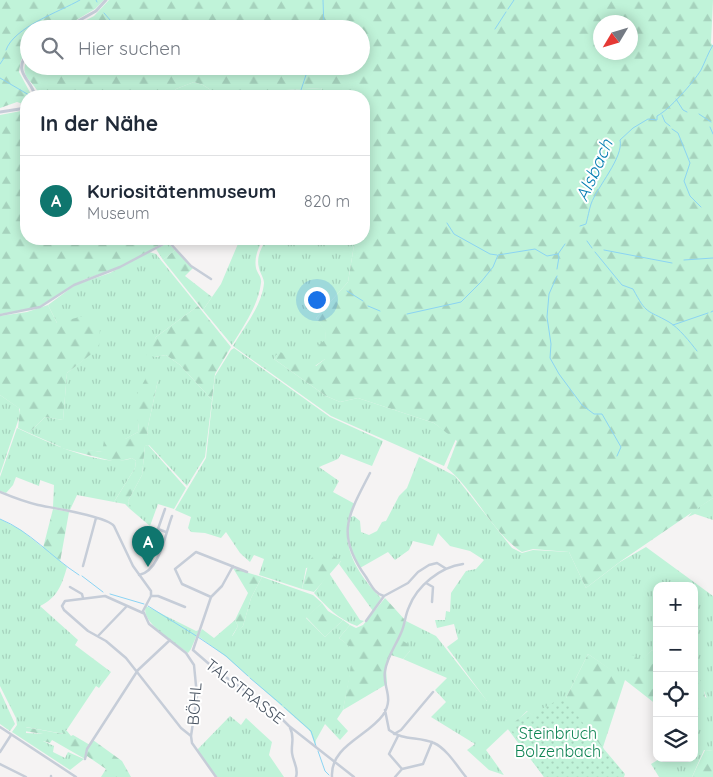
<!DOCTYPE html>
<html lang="de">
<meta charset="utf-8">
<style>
:root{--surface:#fff;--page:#f6f6f7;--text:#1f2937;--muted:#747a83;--line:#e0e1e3;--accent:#0f766e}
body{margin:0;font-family:Quicksand,sans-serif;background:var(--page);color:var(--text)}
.controls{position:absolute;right:15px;bottom:15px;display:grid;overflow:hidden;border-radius:10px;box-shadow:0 2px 12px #0003}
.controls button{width:45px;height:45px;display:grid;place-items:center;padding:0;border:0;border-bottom:1px solid var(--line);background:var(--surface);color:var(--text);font:25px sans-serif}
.compass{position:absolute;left:593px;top:15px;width:45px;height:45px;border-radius:50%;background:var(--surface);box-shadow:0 2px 12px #0003;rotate:232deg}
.you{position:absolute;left:316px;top:299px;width:18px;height:18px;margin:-12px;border:4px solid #fff;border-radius:50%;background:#1a73e8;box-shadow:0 0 0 8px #1a73e833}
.badge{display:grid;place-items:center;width:32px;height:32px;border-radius:50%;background:var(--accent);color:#fff;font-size:16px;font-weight:700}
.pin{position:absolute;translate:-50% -41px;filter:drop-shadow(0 1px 2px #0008)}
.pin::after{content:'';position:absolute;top:26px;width:18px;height:15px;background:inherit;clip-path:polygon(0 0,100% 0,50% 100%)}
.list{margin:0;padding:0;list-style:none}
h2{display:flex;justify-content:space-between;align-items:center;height:65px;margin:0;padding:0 20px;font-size:21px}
h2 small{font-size:16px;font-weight:400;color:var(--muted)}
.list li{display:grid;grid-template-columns:32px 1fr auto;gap:15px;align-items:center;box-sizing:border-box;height:90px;padding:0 20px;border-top:1px solid var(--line)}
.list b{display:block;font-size:19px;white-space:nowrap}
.list p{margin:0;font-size:16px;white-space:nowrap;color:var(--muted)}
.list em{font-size:16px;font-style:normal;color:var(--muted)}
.icon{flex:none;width:28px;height:28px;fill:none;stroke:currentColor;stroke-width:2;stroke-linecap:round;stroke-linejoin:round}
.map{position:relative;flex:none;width:713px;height:777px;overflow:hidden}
.search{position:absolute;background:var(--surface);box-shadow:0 2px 12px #0003;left:20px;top:20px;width:350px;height:55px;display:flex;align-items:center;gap:12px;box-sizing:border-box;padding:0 18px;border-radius:28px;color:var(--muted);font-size:19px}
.panel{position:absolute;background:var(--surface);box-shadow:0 2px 12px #0003;left:20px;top:90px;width:350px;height:155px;border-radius:20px}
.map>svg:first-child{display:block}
.grass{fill:url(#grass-tufts)}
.forest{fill:url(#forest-firs);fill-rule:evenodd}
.park{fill:url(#park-dots)}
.pitch{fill:#c0f3d9}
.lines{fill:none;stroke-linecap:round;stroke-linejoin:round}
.stream{stroke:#8bd4f3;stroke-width:1}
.minor{stroke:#c6cdd8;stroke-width:2.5}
.tertiary{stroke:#c6cdd8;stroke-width:3}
.labels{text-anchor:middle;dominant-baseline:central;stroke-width:4;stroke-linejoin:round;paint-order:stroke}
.street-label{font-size:16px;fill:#495462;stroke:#fff}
.park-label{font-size:16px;fill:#118555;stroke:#fff}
.water-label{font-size:18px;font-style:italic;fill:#047eb2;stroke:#fff}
</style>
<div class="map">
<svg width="713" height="777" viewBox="0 0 713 777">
<defs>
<pattern id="grass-tufts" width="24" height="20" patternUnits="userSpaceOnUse" patternTransform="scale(1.25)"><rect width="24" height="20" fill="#c0f3d9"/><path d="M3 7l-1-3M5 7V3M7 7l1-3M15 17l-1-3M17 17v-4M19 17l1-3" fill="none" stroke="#a6d2bd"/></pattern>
<pattern id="forest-firs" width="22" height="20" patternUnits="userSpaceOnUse" patternTransform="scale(1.25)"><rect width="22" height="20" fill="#c0f3d9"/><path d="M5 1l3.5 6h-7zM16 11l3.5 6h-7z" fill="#a6d2bd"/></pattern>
<pattern id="park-dots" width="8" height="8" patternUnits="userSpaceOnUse" patternTransform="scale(1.25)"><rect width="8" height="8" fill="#c0f3d9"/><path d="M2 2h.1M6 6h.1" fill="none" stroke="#a6d2bd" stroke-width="1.8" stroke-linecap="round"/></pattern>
</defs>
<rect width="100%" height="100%" fill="#f5f3f3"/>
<!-- grass -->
<path class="grass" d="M 194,82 L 203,85 L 220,96 L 172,96 L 176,89 Z
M 322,88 L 317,96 L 243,96 L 247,92 Z
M 240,239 L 264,239 C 258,247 254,258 256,268 C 257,273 262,277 261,283 C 258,306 244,325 232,345 L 203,310 L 221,284 Z
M 266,239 L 355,239 L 348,282 L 316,318 L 326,331 L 325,359 L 315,366 L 305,368 L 279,352 L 274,359 L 326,396 L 340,402 L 358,398 L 434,423 L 456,439 L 444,466 L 331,416 L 233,346 C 244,327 262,306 264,283 C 264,278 260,273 259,268 C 256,257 261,249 266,239 Z
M 168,243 L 175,250 L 163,260 L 156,249 Z
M 149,252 L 156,254 L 198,306 L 156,337 L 152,346 L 155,357 L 166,355 L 180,365 L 212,400 L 205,457 L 187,486 L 149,445 L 147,431 L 158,380 L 139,423 L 138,432 L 102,452 L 61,447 L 29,433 L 45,417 L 63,420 L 67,373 L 99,347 L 57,323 L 48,305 L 75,285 L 110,273 Z
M 234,348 L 330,417 L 383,441 L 372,466 L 341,454 L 338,459 L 319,467 L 339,481 L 333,492 L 355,504 C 335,538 356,573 381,598 L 373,611 L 339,564 L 341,561 L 306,568 L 302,589 L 259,575 L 264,559 L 254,555 L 250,562 L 240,553 L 226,532 L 221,538 L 205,533 L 191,532 L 188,528 L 191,517 L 175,510 L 206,458 L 215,376 L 231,350 Z
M 0,395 L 19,408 L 20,415 L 0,474 Z
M 17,428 C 43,440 105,470 132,458 L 136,461 L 135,468 L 114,502 L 77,495 L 70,510 L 53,507 L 54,485 L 40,480 L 39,486 L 16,477 L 13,485 L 6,493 L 0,491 L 0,477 Z
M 148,445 L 186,488 L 174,509 L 158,504 L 150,526 L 130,509 L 128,501 L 142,475 L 145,446 Z
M 419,457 L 455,476 L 512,548 L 522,553 L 533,550 L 569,552 L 586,588 L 620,562 L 646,547 L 713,596 L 713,751 L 704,750 L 692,777 L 659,777 L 651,764 L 661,758 L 694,758 L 694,713 L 712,712 C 706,699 704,685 694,673 L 694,586 L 657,586 L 657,652 L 652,650 L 625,680 L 588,654 L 562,706 L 540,721 L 527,711 L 486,750 L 504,775 L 489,770 L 467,750 L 475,744 L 431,717 L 446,702 L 435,690 L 447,678 L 403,659 L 410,651 L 399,638 L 406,621 L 436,636 L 487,701 L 447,647 L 458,639 L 454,624 L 437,628 L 435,620 L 445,620 L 446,611 L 450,612 L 451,593 L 466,571 L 476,569 L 484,560 L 470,551 L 450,546 L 438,533 L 433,546 L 413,541 L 409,550 L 395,560 L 388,552 L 360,568 C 349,552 345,536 351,517 L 354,516 L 360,521 L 361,532 L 369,535 L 377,531 L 382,522 L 386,521 L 399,496 L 407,488 Z
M 713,498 L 713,520 L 695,514 L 688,517 L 693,511 Z
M 0,519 L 21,530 L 67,567 C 62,585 57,598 40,606 L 78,640 L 75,645 L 111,672 L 99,688 L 96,686 L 64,734 L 26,727 L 26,733 L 44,734 L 43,741 L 54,746 L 53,752 L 65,758 L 68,752 L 84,759 L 70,770 L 12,732 L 17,725 L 16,718 L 0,686 Z
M 329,573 L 360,620 L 364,621 L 357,626 C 338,619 327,607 314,593 Z
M 262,577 L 313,595 L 322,603 L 306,618 L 325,637 L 343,620 L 350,625 L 339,638 L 355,650 L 343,710 L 337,719 L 348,731 L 340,740 L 325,724 L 316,740 L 315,745 L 310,731 L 225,656 L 198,636 L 202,629 L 214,638 L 235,620 L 238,626 L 232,636 L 243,626 L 251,598 Z
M 146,606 L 196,631 L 199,630 L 191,649 L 188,653 C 176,643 139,622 146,606 Z
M 0,691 L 15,724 L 10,731 L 0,724 Z
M 230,716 L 241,725 L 246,718 L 272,742 L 269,755 L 284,777 L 217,777 L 197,750 Z"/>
<!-- forest -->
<path class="forest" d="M 0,0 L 104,0 L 95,9 L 61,29 L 29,29 L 29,49 L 21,60 L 19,72 L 32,96 L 26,96 L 26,105 L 17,102 L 0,108 Z
M 109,0 L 713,0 L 711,43 L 713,46 L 713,498 L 621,561 L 586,588 L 569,552 L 533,549 L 522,552 C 491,532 476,492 447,468 L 457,441 L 434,423 L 358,398 L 340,402 L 326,396 L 274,359 L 279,351 L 305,367 L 310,361 L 316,366 L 325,359 L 316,347 L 325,340 L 326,332 L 316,318 L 348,282 L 355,239 L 364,239 L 364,120 L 367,115 L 364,112 L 364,96 L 318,96 L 322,88 L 247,92 L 243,96 L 220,96 L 203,85 L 194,82 L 176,89 L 172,96 L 40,96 C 34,80 16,77 29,56 L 29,66 L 361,66 L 361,29 L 69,29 L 94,16 ZM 600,22 L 630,22 L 630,52 L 600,52 Z
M 26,110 L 26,239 L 162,239 L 167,241 L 122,266 L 83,280 L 38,307 L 0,314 L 0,115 Z
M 175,250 L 193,268 L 185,276 L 212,297 L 203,310 L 163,260 Z
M 48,305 L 57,323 L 94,313 L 100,328 L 99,348 L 67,373 L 63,420 L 45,417 L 29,433 L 18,428 L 20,409 L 0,395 L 0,316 L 27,312 Z
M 198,306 L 231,347 L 215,374 L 212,400 L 180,365 L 166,355 L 155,357 L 146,355 L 156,337 Z
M 155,372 L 158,380 L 147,431 L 150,445 L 145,446 L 142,475 L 128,501 L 130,509 L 125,504 L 114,502 L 135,468 L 136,461 L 132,458 L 116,462 L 61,448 L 61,446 L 102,452 L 105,435 L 125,439 L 138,432 L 139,423 L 130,407 L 148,374 Z
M 53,509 L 69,512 L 60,562 L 43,548 Z
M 321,547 L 341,561 L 314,592 L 302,589 L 309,561 Z
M 233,568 L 262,577 L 251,598 L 243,626 L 231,639 L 238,626 L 235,620 L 248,593 Z
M 385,598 L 405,620 L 399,638 L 409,645 L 410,651 L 403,659 L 391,655 L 386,668 L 387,684 L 343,710 L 354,650 L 339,638 L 350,625 L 356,628 L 363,625 Z
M 322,603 L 328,611 L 343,620 L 325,637 L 306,617 Z
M 652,650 L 657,652 L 657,705 L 625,680 L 603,747 L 610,777 L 544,777 L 507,728 L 528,711 L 540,721 L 562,706 L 588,654 L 625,679 L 632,655 L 642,660 Z
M 694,673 L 703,684 L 705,697 L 712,701 L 712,713 L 694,713 Z
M 25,727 L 63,734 L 64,731 L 67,731 L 71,736 L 73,735 L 90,745 L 93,740 L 122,761 L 131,777 L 101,777 L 106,769 L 87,756 L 85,759 L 52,740 L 50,743 L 43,741 L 43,734 L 24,731 Z
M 705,750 L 713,751 L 713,777 L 692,777 Z"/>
<!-- park -->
<path class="park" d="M 563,697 L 565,697 L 587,729 L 625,774 L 624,777 L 544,777 L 509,728 Z"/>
<!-- pitch -->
<path class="pitch" d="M 163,618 L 179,629 L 173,638 L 157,627 Z"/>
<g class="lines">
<!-- stream -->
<path class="stream" d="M 96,0 L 97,2
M 323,0 L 324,29
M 508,9 L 514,0
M 104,13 L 118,29
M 495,29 L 506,12
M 6,50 C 14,27 59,12 80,0
M 0,64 L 4,58
M 0,78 L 29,95
M 299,96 L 309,66
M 676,99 L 683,110 L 687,112
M 699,114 L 711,122
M 662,115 L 665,122 L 670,126
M 710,127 L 713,134
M 672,129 L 678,133 L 690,163 L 684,181 L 690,196 L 701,207
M 447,223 L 454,234 L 490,254 L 497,255
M 580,226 L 586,224 C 588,217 589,210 591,204 C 597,187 624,157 620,140 L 633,128 L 648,119 L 657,120 L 657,116 C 669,110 693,83 701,70 C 705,62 708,53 713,45
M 587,241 L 592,248
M 604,250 L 672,263
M 595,252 L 622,285 L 633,289 C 647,315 646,309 669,322 C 679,328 690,342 697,351
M 684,260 L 713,258
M 557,269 L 559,257 L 558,254 L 565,244
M 557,276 L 549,294 L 547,317 L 551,344 L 550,358 L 559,374 L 582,405 L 594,414 L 602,414 L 621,447 L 617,456
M 347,291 L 363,301
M 368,306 L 380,311
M 711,312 L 713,311
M 407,314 L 461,302 L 481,282 L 493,267 L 498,255 L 535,249 L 547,256 L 558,254
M 673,325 L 708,313
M 0,519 C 30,531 51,557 79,575
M 82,576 L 103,592
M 110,594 L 144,604
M 148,606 L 198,637 L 226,656 L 248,676
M 250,678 L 282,705
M 284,707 L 311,731 L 316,746
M 318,751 L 325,771 L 329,775"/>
<!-- minor -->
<path class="minor" d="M 169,242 L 191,266 L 211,279
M 0,315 L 40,307 L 74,285 L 120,267 L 173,239
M 370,473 C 348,516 335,534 366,577 C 371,585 375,594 384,596
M 0,492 C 12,497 25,502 38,505 C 52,508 106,516 114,526 L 133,566 L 151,591 L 151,596 L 143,611 L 149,624 L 186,653 L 194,665 L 197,696 L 191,736 L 192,743 L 216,777
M 165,509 L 158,529 L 166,532
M 83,566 L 96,518
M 139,575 C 160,571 165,534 172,516
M 426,583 L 433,587 L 432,602
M 70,587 L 82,594 L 83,598
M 152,596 L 158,596 L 185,607
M 211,597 L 182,584 L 175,569 L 196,552 L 247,572
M 211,597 L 222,586 L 233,566
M 143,613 L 105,596 L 65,601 L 62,606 L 64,610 L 88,631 L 106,641 L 126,658 L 181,728 L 191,736
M 366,621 L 384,596 L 408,583 L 418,572 L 429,565 L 437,563 L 445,568
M 98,636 L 126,607
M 193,650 L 216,670 L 276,713 L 289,726 L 354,777
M 193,650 L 211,597
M 385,710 L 389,730 C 403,741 419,736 434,743 C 447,749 457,766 466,777
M 0,727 L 76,777
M 290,728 C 295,737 291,743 292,753 C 293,762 299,768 296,777
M 394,734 L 401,730 L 433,692
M 398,736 L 389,754 L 402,769 L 423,764 L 432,742
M 0,752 L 11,735
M 85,759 L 87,749 L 138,670 L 170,640
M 0,764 L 26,777
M 51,777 L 51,776
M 332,777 C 330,746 367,737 383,715 C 395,697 382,687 385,671 C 387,657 396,645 401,633 C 405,625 405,615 409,607 C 417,586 440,567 463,564
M 395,777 L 402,769"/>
<!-- tertiary -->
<path class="tertiary" d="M 64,29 L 96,11 L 106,0
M 29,51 C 11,73 31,78 35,96
M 0,112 L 26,108"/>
</g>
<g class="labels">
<!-- street labels -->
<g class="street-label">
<text transform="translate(245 691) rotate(38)">TALSTRASSE</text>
<text transform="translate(194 704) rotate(-86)">BÖHL</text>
</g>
<!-- park labels -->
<g class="park-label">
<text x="558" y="733">Steinbruch<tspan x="558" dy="18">Bolzenbach</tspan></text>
</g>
<!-- water labels -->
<g class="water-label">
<text transform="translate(594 170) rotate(-66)">Alsbach</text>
</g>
</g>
</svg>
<div class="controls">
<button>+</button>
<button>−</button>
<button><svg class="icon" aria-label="locate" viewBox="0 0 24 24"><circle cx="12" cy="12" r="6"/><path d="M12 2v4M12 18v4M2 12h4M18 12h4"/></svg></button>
<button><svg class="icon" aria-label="layers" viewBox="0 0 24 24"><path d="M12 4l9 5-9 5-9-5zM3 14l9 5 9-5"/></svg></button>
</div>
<svg class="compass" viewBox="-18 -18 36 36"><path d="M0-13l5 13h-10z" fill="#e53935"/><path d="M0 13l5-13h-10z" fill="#747a83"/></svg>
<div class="you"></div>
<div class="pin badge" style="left:148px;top:567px">A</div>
<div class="search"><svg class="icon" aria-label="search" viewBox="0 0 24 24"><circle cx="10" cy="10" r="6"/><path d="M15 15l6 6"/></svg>Hier suchen</div>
<section class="panel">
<h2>In der Nähe<small></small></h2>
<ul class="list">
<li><span class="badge">A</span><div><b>Kuriositätenmuseum</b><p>Museum</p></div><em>820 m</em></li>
</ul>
</section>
</div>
